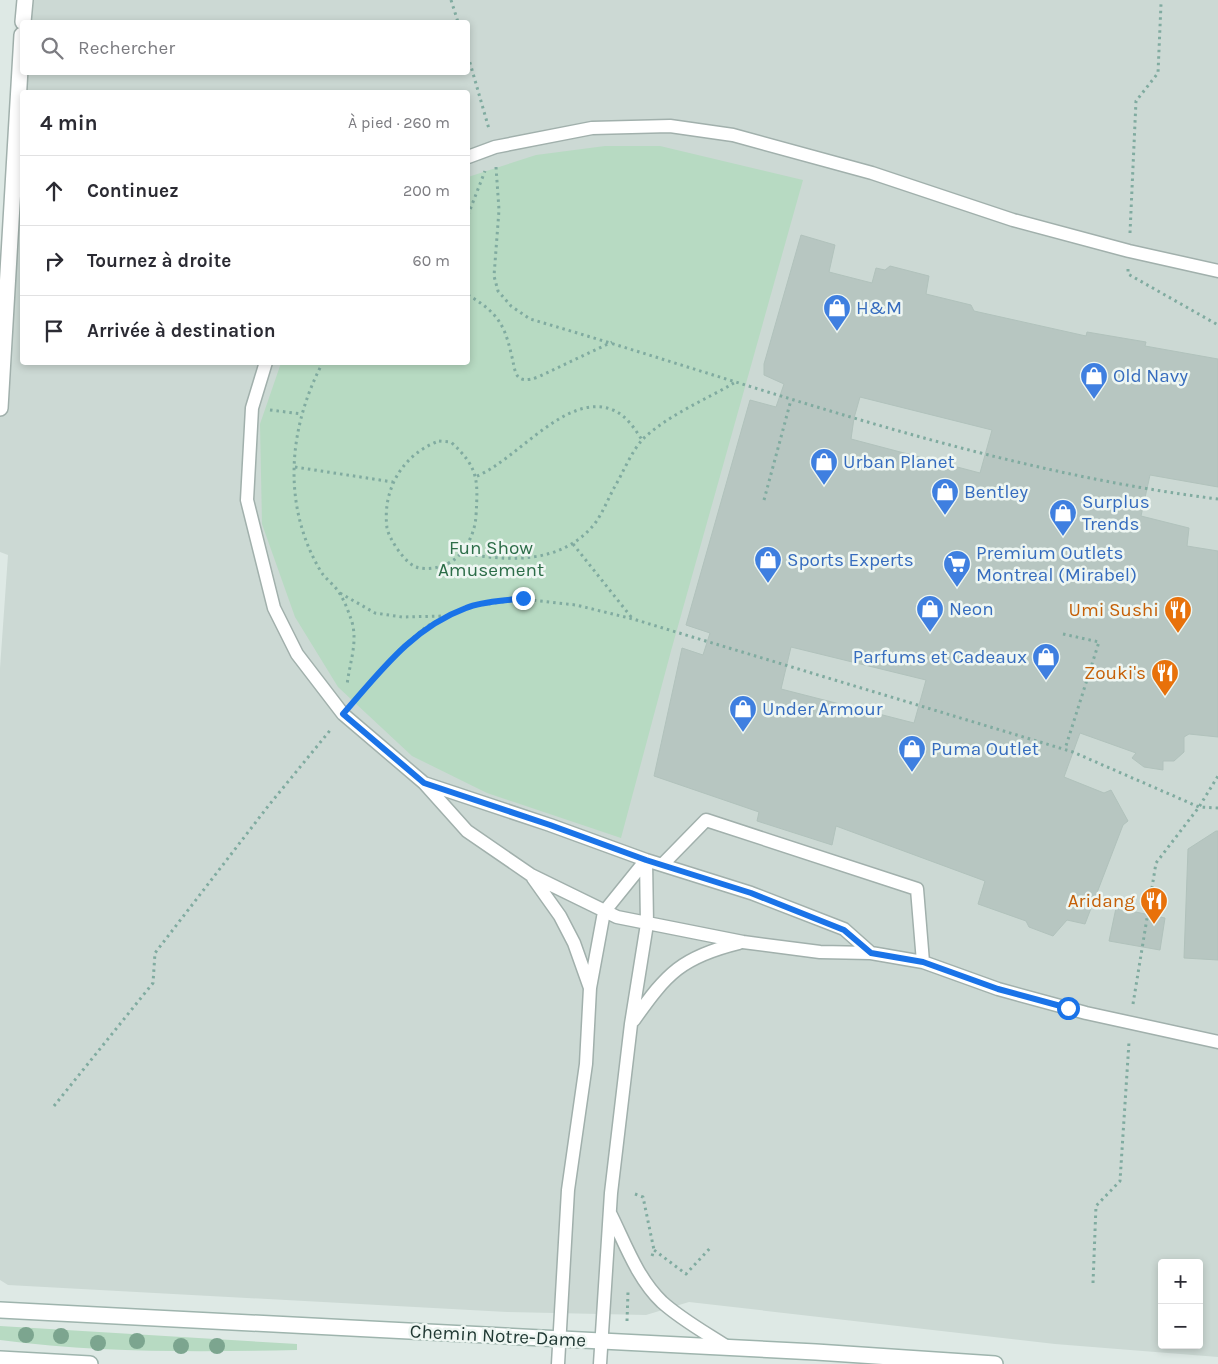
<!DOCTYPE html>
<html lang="fr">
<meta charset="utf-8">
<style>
:root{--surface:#fff;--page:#f2f2f3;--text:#2b2b33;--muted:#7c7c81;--line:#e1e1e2}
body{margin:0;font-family:Karla,sans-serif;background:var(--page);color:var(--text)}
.controls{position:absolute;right:15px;bottom:15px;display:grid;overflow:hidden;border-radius:5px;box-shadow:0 2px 8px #0003}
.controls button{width:45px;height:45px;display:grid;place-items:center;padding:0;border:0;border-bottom:1px solid var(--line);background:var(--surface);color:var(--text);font:25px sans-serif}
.stop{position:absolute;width:15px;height:15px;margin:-11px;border:4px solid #1a73e8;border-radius:50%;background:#fff}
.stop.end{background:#1a73e8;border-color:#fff;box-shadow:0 1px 5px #0008}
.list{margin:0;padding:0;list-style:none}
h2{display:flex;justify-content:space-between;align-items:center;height:65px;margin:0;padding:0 20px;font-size:21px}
h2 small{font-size:16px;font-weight:400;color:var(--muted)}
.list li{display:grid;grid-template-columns:32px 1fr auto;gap:15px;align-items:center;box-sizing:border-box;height:70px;padding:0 20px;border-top:1px solid var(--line)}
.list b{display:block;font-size:19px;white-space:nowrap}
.list em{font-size:16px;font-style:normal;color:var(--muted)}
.icon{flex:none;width:28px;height:28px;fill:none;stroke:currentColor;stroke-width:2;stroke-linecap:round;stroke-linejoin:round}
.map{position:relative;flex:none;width:1218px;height:1364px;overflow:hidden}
.search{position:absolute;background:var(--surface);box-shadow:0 2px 8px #0003;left:20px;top:20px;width:450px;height:55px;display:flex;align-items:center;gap:12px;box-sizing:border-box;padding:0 18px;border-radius:5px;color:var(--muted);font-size:19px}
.panel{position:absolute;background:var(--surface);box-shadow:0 2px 8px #0003;left:20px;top:90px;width:450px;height:275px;border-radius:5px}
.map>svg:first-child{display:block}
.built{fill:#ccd9d4;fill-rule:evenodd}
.green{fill:#b7dac2}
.building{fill:#b7c6c1;stroke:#b1c2bc;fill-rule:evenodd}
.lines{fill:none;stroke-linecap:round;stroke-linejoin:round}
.lane-casing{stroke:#a1b0ac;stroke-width:15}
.street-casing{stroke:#a1b0ac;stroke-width:18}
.secondary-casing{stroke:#9eb4ad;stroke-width:18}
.path{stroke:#80aba0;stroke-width:3;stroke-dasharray:2.5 4;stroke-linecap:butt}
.lane{stroke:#fff;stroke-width:12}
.street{stroke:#fff;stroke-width:15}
.secondary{stroke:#fff;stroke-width:15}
.tree{fill:#7ca58f}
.route{stroke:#1a73e8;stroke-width:6}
.labels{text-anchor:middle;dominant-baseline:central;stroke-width:5;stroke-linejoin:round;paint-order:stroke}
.shop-label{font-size:19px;fill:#366cbe;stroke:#eef6f2;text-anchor:start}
.park-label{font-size:19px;fill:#2c6d48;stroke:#eef6f2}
.food-label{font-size:19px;fill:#c56008;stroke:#eef6f2;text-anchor:end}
.street-label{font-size:19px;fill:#203833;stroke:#eef6f2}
</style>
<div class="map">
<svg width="1218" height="1364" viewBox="0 0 1218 1364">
<rect width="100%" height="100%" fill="#dee9e5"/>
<!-- built -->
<path class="built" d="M 25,0 L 1218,0 L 1218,1357 L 1055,1344 L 689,1302 L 646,1315 L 507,1312 L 8,1285 L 0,1280 L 0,668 L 8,555 L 0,552 L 0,408 L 22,72 L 468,72 L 468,22 L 23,22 ZM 22,92 L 468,92 L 468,362 L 22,362 ZM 1162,1263 L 1199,1263 L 1199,1345 L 1162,1345 Z"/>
<!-- green -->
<path class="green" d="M 605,146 L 660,146 L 803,180 L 671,651 L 621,838 L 487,793 L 412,756 L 338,687 L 295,617 L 262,524 L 260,424 L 281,363 L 468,362 L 468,177 L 536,155 Z
M 0,1326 L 297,1344 L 297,1350 C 197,1352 99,1353 0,1340 Z"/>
<!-- building -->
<path class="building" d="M 801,235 L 835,245 L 829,272 L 872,283 L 876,268 L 885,270 L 890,266 L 929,276 L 926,294 L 971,305 L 974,311 L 1086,336 L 1087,332 L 1146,342 L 1145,346 L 1218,359 L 1218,487 L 1150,475 L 1141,516 L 1189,528 L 1187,546 L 1218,551 L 1218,737 L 1189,734 L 1184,737 L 1184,752 L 1174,761 L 1163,761 L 1163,770 L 1144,767 L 1132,758 L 1136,753 L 1080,733 L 1064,777 L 1104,793 L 1111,790 L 1128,821 L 1123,825 L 1085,924 L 1067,920 L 1053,936 L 1029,927 L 1026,921 L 978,904 L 985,881 L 836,826 L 832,845 L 757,821 L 759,812 L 654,776 L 682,648 L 703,655 L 710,633 L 686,625 L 750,400 L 776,407 L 784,384 L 764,375 L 764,364 ZM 860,397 L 992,430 L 980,473 L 851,439 L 854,418 ZM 791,647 L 926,680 L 914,723 L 781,689 Z
M 1216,831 L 1218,831 L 1218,960 L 1184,958 L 1188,849 Z
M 1116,908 L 1165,918 L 1160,950 L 1109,941 Z"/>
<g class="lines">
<defs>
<path id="lane" d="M 468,157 L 495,147 L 592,128 L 670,126 L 733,135 L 872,173 L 1013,220 L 1129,251 L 1218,271
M 266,362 L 252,408 L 247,500 L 274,608 L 297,654 L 343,714 L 424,783 L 467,831 L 531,875 L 617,917 L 743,942 L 820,952 L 871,953 L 923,962 L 998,989 L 1086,1013 L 1218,1042
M 424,783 L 550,825 L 646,860 L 751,893 L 844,929 L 871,953
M 662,865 L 706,820 L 917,889 L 923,962
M 533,878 L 560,916 L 574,943 L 590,988
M 634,1020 C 667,973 682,957 739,943
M 610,1213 C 625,1243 637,1278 662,1302 C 682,1320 706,1333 729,1348
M 558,1364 L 568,1190 L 586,1064 L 590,988 L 604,912 L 646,860
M 600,1364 L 611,1193 L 631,1024 L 647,924 L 646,860"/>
<path id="street" d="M 23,22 L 25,0
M 0,408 L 22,35"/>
<path id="secondary" d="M 0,1310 L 816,1352 L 995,1364
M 0,1359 L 90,1364"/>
</defs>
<!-- lane casing -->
<use href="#lane" class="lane-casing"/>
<!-- street casing -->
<use href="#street" class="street-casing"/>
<!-- secondary casing -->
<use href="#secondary" class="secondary-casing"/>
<!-- path -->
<path class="path" d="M 451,0 L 458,22
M 468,56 L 489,129
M 496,167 L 499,210 L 494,276 L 498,291 L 511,306 L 530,319 C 757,385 982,470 1218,499
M 468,215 L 485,171
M 1130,233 L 1136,101 L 1158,73 L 1161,4
M 1128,269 L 1128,274 L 1218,325
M 468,295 C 480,302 493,311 500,323 C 505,330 509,344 511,353 C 516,371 513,386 538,377 L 612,342
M 323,362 C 288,428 282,505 320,570 C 325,579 335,585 340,594 C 345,602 349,613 352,622 C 358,644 349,664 347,686
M 270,410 L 302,414
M 439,441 L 451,442 C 479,468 478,480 476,516 C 475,532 467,549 455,559 C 445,567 428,571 416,567 C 405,563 389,539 387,528 C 382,489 403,454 439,441 Z
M 295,467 L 393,482
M 477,476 C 518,459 567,391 613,410 C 626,415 635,429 642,440
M 764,500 L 791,400
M 573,544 L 632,618
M 463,553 C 510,562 564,564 596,522 C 603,512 608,499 614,488 C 623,473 631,452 643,439 C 668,415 705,400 734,383
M 340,593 L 375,613 L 402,617 L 446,616
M 1063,634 L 1099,642 L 1065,749
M 356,700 L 401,648 L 427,626 L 467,607 L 523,599 L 576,605 L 633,619 L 1073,752 L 1199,807 L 1218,808
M 1133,1004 L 1156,863 L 1199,807 L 1218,776
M 54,1106 L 153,983 L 155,953 L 269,805 L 332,728
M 635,1194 L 643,1197 L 654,1250
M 652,1256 L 654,1250 L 686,1274 L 712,1246
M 1093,1283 L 1096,1206 L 1120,1181 L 1129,1042
M 627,1321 L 628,1292"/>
<!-- lane -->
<use href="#lane" class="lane"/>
<!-- street -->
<use href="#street" class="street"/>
<!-- secondary -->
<use href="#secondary" class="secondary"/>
</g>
<!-- trees -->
<g class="tree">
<circle cx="26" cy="1335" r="8"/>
<circle cx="61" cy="1336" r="8"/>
<circle cx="137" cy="1341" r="8"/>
<circle cx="98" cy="1343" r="8"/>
<circle cx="181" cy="1346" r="8"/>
<circle cx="217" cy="1346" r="8"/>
</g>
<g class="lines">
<!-- route -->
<path class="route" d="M 523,598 C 505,601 483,601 466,608 C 412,628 380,672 343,714 L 424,783 L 550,825 L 646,860 L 751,893 L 844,930 L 871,953 L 923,962 L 998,989 L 1068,1008"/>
</g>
<!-- icons -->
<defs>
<symbol id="shop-pin" viewBox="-11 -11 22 30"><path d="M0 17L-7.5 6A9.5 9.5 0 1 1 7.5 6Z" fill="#3f7fe0" stroke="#eef6f2"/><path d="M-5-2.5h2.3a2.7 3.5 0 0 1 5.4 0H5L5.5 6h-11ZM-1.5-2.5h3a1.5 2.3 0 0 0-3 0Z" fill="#fff"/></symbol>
<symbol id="supermarket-pin" viewBox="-11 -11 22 30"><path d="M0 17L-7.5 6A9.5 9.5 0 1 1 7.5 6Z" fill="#3f7fe0" stroke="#eef6f2"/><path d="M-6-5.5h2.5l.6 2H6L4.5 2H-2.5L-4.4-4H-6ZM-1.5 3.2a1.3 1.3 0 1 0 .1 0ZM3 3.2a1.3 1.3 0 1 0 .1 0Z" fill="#fff"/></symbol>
<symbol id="restaurant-pin" viewBox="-11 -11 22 30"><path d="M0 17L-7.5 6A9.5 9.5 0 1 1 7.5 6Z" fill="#e8710a" stroke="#eef6f2"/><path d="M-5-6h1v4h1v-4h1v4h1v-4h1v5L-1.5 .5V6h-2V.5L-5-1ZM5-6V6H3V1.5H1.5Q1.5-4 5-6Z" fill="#fff"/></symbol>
</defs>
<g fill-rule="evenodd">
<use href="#shop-pin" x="821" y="292" width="32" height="43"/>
<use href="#shop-pin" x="1078" y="360" width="32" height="43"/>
<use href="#shop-pin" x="808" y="446" width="32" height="43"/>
<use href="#shop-pin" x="929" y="476" width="32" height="43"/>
<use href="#shop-pin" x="1047" y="497" width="32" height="43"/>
<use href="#shop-pin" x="752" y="544" width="32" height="43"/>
<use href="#supermarket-pin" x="941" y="548" width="32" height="43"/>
<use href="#shop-pin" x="914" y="593" width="32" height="43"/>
<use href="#restaurant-pin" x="1162" y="594" width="32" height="43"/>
<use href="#shop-pin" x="1030" y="641" width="32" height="43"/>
<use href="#restaurant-pin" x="1149" y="657" width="32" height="43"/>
<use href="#shop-pin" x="727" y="693" width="32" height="43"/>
<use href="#shop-pin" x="896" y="733" width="32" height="43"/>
<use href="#restaurant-pin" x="1138" y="885" width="32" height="43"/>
</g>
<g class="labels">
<!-- shop labels -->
<g class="shop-label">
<text x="856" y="308">H&amp;M</text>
<text x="1113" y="376">Old Navy</text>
<text x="843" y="462">Urban Planet</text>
<text x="964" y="492">Bentley</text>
<text x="1082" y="502">Surplus<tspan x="1082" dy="22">Trends</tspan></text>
<text x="976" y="553">Premium Outlets<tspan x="976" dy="22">Montreal (Mirabel)</tspan></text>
<text x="787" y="560">Sports Experts</text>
<text x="949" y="609">Neon</text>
<text x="1027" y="657" text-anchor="end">Parfums et Cadeaux</text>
<text x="762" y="709">Under Armour</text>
<text x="931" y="749">Puma Outlet</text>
</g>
<!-- park labels -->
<g class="park-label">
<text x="491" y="548">Fun Show<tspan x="491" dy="22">Amusement</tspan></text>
</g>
<!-- food labels -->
<g class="food-label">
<text x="1159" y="610">Umi Sushi</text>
<text x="1146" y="673">Zouki's</text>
<text x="1135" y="901">Aridang</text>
</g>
<!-- street labels -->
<g class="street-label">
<text transform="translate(498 1336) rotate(3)">Chemin Notre-Dame</text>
</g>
</g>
</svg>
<div class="controls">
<button>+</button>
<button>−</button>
</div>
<div class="stop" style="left:1068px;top:1008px"></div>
<div class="stop end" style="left:523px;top:598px"></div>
<div class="search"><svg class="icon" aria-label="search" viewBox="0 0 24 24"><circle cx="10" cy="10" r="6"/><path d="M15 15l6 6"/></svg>Rechercher</div>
<section class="panel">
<h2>4 min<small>À pied · 260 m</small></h2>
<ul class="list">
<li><svg class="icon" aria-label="ahead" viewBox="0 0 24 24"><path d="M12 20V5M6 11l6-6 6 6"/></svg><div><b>Continuez</b></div><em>200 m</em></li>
<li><svg class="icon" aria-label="right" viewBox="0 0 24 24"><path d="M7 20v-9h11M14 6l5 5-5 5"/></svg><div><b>Tournez à droite</b></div><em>60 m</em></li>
<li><svg class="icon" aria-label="arrive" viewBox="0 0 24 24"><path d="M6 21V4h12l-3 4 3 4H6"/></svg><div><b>Arrivée à destination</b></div></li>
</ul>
</section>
</div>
